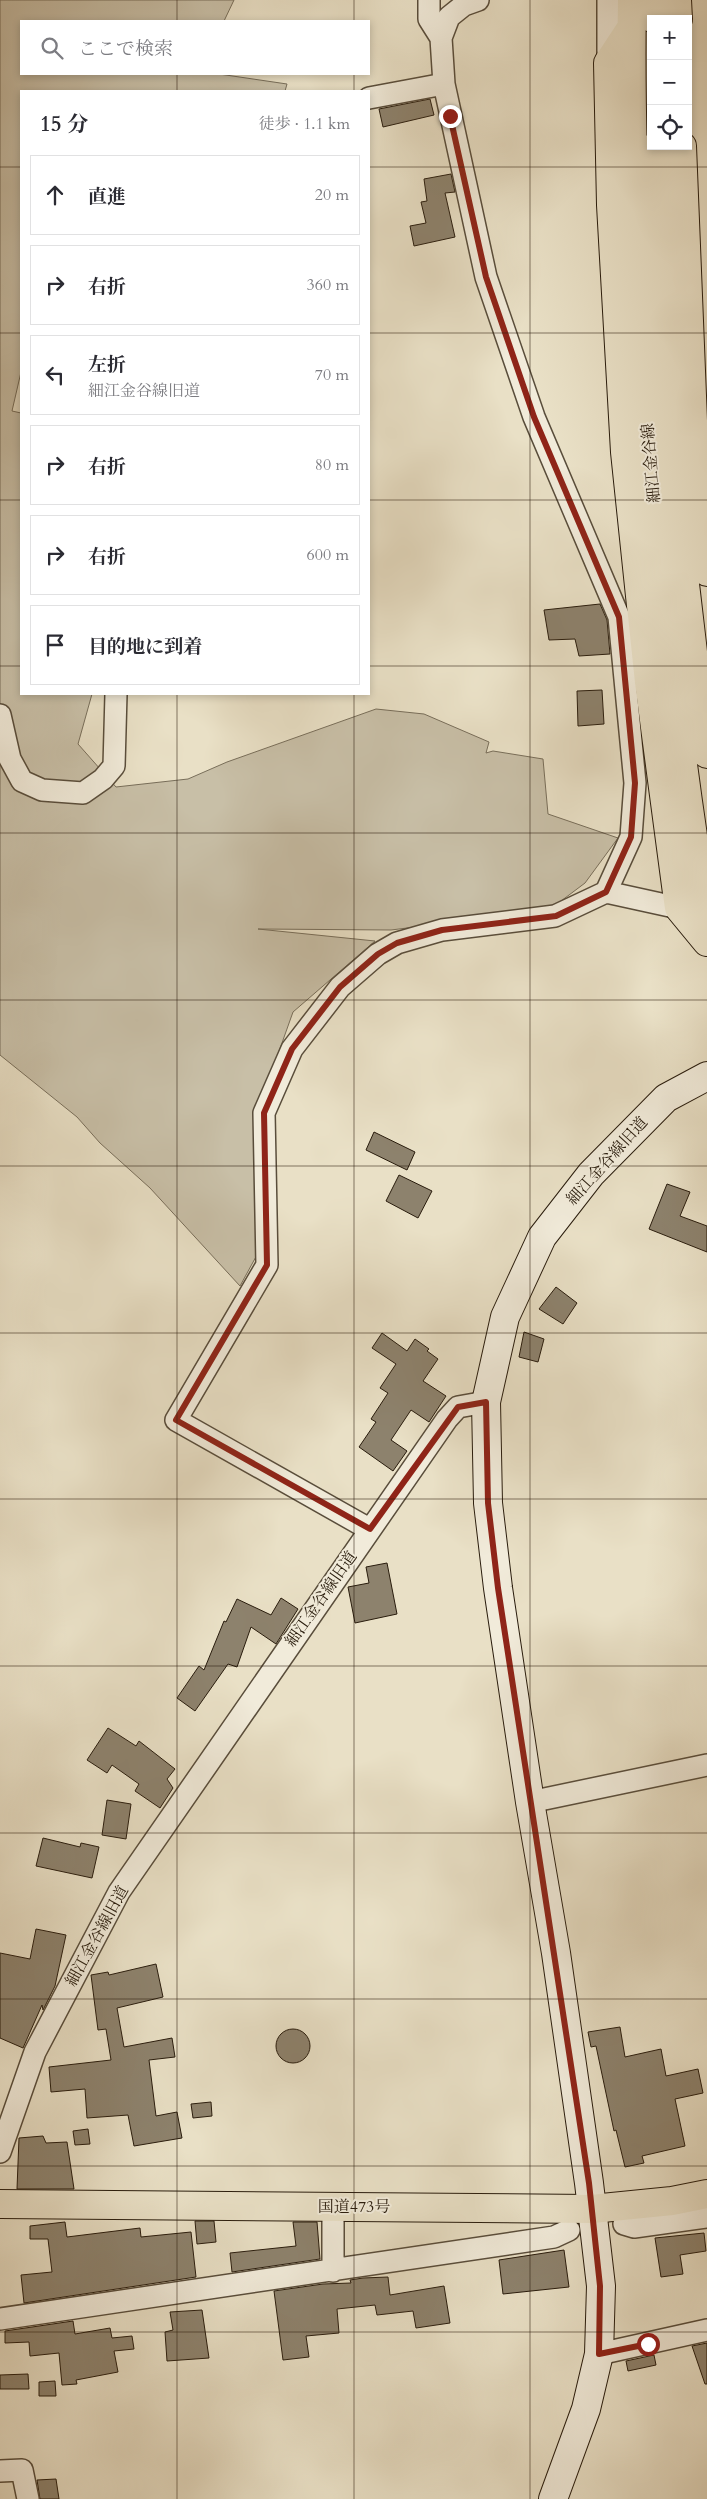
<!DOCTYPE html>
<html lang="ja">
<meta charset="utf-8">
<style>
:root{--surface:#fff;--page:#f7f7f7;--text:#2b2b33;--muted:#7c7c81;--line:#e1e1e2}
body{margin:0;font-family:Cardo,"Noto Serif JP",serif;background:var(--page);color:var(--text)}
.controls{position:absolute;right:15px;top:15px;display:grid;overflow:hidden;border-radius:0px;box-shadow:0 2px 8px #0003}
.controls button{width:45px;height:45px;display:grid;place-items:center;padding:0;border:0;border-bottom:1px solid var(--line);background:var(--surface);color:var(--text);font:25px sans-serif}
.stop{position:absolute;width:15px;height:15px;margin:-11px;border:4px solid #8f2418;border-radius:50%;background:#fff}
.stop.end{background:#8f2418;border-color:#fff;box-shadow:0 1px 5px #0008}
.list{margin:0;padding:0;list-style:none}
h2{display:flex;justify-content:space-between;align-items:center;height:65px;margin:0;padding:0 20px;font-size:21px}
h2 small{font-size:16px;font-weight:400;color:var(--muted)}
.list li{display:grid;grid-template-columns:32px 1fr auto;gap:15px;align-items:center;box-sizing:border-box;height:80px;margin:0 10px 10px;padding:0 10px;border:1px solid var(--line);border-radius:0px}
.list b{display:block;font-size:19px;white-space:nowrap}
.list p{margin:0;font-size:16px;white-space:nowrap;color:var(--muted)}
.list em{font-size:16px;font-style:normal;color:var(--muted)}
.icon{flex:none;width:28px;height:28px;fill:none;stroke:currentColor;stroke-width:2;stroke-linecap:round;stroke-linejoin:round}
.map{position:relative;flex:none;width:707px;height:2499px;overflow:hidden}
.search{position:absolute;background:var(--surface);box-shadow:0 2px 8px #0003;left:20px;top:20px;width:350px;height:55px;display:flex;align-items:center;gap:12px;box-sizing:border-box;padding:0 18px;border-radius:0px;color:var(--muted);font-size:19px}
.panel{position:absolute;background:var(--surface);box-shadow:0 2px 8px #0003;left:20px;top:90px;width:350px;height:605px;border-radius:0px}
.map>svg:first-child{display:block}
.green{fill:#c8bfa7;stroke:#786e5a}
.building{fill:#8d826d;stroke:#291c0d}
.lines{fill:none;stroke-linecap:round;stroke-linejoin:round}
.street-casing{stroke:#594d3b;stroke-width:24}
.secondary-casing{stroke:#291c0d;stroke-width:30}
.primary-casing{stroke:#291c0d;stroke-width:30}
.highway-casing{stroke:#291c0d;stroke-width:30}
.street{stroke:#f1ebda;stroke-width:21}
.secondary{stroke:#f1ebda;stroke-width:28}
.primary{stroke:#e9e0c6;stroke-width:28}
.highway{stroke:#e9e0c6;stroke-width:28}
.route{stroke:#8f2418;stroke-width:6}
.grid{fill:none;stroke:#291c0d;stroke-width:1;stroke-opacity:0.55}
.labels{text-anchor:middle;dominant-baseline:central;stroke-width:4;stroke-linejoin:round;paint-order:stroke}
.street-label{font-size:16px;fill:#291c0d;stroke:#f1ebda}
</style>
<div class="map">
<svg width="707" height="2499" viewBox="0 0 707 2499">
<rect width="100%" height="100%" fill="#e9e0c6"/>
<filter id="stains"><feTurbulence type="fractalNoise" baseFrequency=".004" numOctaves="4"/><feColorMatrix values="0 0 0 0 .2 0 0 0 0 .09 0 0 0 0 .02 0 0 0 .5 -.17"/></filter>
<radialGradient id="worn" r=".72"><stop offset=".6" stop-color="#630" stop-opacity="0"/><stop offset="1" stop-color="#630" stop-opacity=".3"/></radialGradient>
<!-- green -->
<path class="green" d="M 0,0 L 234,0 L 224,21 L 21,21 L 21,74 L 219,74 L 287,84 L 285,91 L 21,91 L 21,372 L 12,411 L 21,413 L 21,694 L 92,694 L 78,744 L 116,787 L 188,779 L 227,762 L 376,709 L 424,714 L 489,742 L 486,753 L 493,751 L 543,759 L 548,814 L 618,838 L 585,883 L 557,904 L 511,915 L 391,930 L 258,929 L 375,941 L 293,1012 L 261,1102 L 258,1253 L 240,1286 L 150,1188 L 100,1143 L 77,1117 L 0,1055 Z"/>
<!-- building -->
<path class="building" d="M 430,99 L 434,115 L 383,127 L 379,109 Z
M 451,174 L 455,192 L 445,193 L 455,237 L 414,246 L 410,226 L 426,223 L 421,202 L 427,201 L 424,179 Z
M 600,604 L 607,620 L 610,654 L 579,656 L 575,639 L 549,640 L 544,610 Z
M 602,690 L 604,724 L 578,726 L 577,691 Z
M 374,1132 L 415,1152 L 407,1170 L 366,1150 Z
M 399,1175 L 432,1191 L 418,1218 L 386,1201 Z
M 667,1184 L 690,1192 L 680,1216 L 707,1226 L 707,1252 L 649,1229 Z
M 556,1287 L 577,1303 L 563,1324 L 539,1309 Z
M 524,1332 L 544,1339 L 538,1362 L 519,1357 Z
M 382,1333 L 407,1351 L 415,1339 L 429,1349 L 427,1351 L 438,1359 L 423,1381 L 446,1396 L 429,1422 L 411,1410 L 391,1440 L 407,1451 L 393,1471 L 359,1447 L 376,1422 L 371,1419 L 388,1393 L 380,1388 L 396,1364 L 372,1348 Z
M 387,1563 L 397,1614 L 355,1623 L 348,1587 L 369,1583 L 366,1567 Z
M 281,1598 L 298,1609 L 276,1644 L 251,1627 L 237,1667 L 228,1664 L 195,1711 L 177,1698 L 199,1666 L 204,1670 L 224,1621 L 226,1622 L 237,1599 L 271,1615 Z
M 108,1728 L 136,1746 L 139,1741 L 175,1769 L 167,1779 L 173,1788 L 160,1808 L 135,1791 L 139,1784 L 112,1765 L 107,1773 L 87,1760 Z
M 107,1800 L 131,1804 L 126,1839 L 102,1835 Z
M 43,1838 L 80,1847 L 81,1843 L 99,1847 L 92,1878 L 36,1866 Z
M 36,1929 L 66,1935 L 55,1986 L 43,2010 L 42,2005 L 23,2048 L 0,2038 L 0,1953 L 30,1959 Z
M 156,1964 L 163,1997 L 117,2008 L 124,2047 L 172,2038 L 175,2057 L 149,2060 L 156,2116 L 177,2112 L 182,2138 L 134,2146 L 128,2115 L 87,2118 L 85,2089 L 51,2092 L 49,2067 L 111,2060 L 106,2029 L 98,2030 L 91,1975 L 108,1972 L 109,1975 Z
M 620,2027 L 625,2057 L 661,2049 L 666,2076 L 698,2069 L 703,2093 L 675,2099 L 685,2146 L 642,2156 L 644,2163 L 625,2167 L 616,2130 L 614,2131 L 596,2046 L 591,2047 L 588,2032 Z
M276 2046a17 17 0 1 1 34 0a17 17 0 1 1-34 0Z
M 211,2102 L 212,2116 L 193,2118 L 191,2104 Z
M 88,2129 L 90,2144 L 75,2145 L 73,2131 Z
M 43,2136 L 46,2143 L 67,2142 L 74,2189 L 17,2189 L 19,2138 Z
M 195,2221 L 214,2221 L 216,2242 L 197,2244 Z
M 65,2222 L 67,2237 L 140,2228 L 141,2237 L 191,2232 L 196,2277 L 24,2303 L 21,2275 L 52,2272 L 48,2239 L 30,2239 L 30,2226 Z
M 293,2222 L 317,2222 L 320,2259 L 232,2272 L 230,2253 L 296,2246 Z
M 704,2233 L 706,2251 L 680,2255 L 683,2274 L 661,2277 L 655,2238 Z
M 564,2250 L 569,2287 L 503,2294 L 499,2260 Z
M 388,2277 L 390,2295 L 444,2286 L 450,2323 L 416,2328 L 413,2311 L 377,2315 L 375,2305 L 337,2309 L 339,2333 L 306,2336 L 309,2357 L 283,2360 L 274,2291 L 323,2284 L 351,2283 L 350,2280 L 363,2278 Z
M 202,2310 L 209,2358 L 167,2361 L 165,2332 L 173,2330 L 170,2312 Z
M 73,2321 L 75,2334 L 110,2328 L 112,2338 L 132,2336 L 134,2349 L 114,2351 L 118,2372 L 76,2380 L 77,2384 L 62,2385 L 59,2353 L 30,2356 L 29,2342 L 5,2343 L 5,2331 Z
M 707,2343 L 707,2384 L 705,2384 L 692,2346 Z
M 654,2355 L 656,2365 L 628,2371 L 626,2361 Z
M 28,2374 L 29,2389 L 0,2389 L 0,2375 Z
M 55,2381 L 56,2396 L 39,2396 L 39,2382 Z
M 56,2479 L 59,2499 L 40,2499 L 37,2480 Z"/>
<g class="lines">
<defs>
<path id="street" d="M 429,0 L 429,19 L 441,38
M 478,0 L 464,5 L 449,17 L 441,38 L 444,84 L 486,277 L 534,417 L 619,617 L 635,783 L 631,837 L 606,892
M 608,0 L 608,63
M 369,98 L 444,84
M 0,715 L 10,759 L 22,781 L 42,790 L 83,793 L 103,779 L 114,766 L 116,694
M 369,1529 L 176,1420 L 267,1265 L 264,1113 L 292,1049 L 340,987 L 378,954 L 397,943 L 442,930 L 555,916 L 606,892 L 679,908
M 530,1802 L 707,1765
M 0,2152 L 35,2052 L 119,1892 L 447,1419 L 458,1407 L 486,1402
M 333,2207 L 333,2271
M 624,2224 L 634,2227 L 707,2217
M 0,2319 L 554,2237 L 569,2230
M 599,2354 L 707,2330
M 0,2471 L 22,2470 L 28,2499"/>
<path id="secondary" d="M 553,2499 L 586,2409 L 599,2354 L 601,2286 L 589,2183 L 556,1953 L 530,1802 L 498,1588 L 488,1503 L 486,1402 L 505,1317 L 542,1237 L 591,1174 L 666,1098 L 707,1076"/>
<path id="primary" d="M 632,0 C 629,163 639,327 653,489 C 666,634 682,780 707,923
M 654,0 L 654,19
M 677,0 L 678,19
M 631,28 L 608,63 L 611,205 L 625,452 L 649,682 L 679,908 L 707,942
M 656,146 C 661,350 677,553 707,754
M 682,146 L 695,471 L 707,572"/>
<path id="highway" d="M 0,2204 L 592,2209 L 672,2201 L 707,2194"/>
</defs>
<!-- street casing -->
<use href="#street" class="street-casing"/>
<!-- secondary casing -->
<use href="#secondary" class="secondary-casing"/>
<!-- primary casing -->
<use href="#primary" class="primary-casing"/>
<!-- highway casing -->
<use href="#highway" class="highway-casing"/>
<!-- street -->
<use href="#street" class="street"/>
<!-- secondary -->
<use href="#secondary" class="secondary"/>
<!-- primary -->
<use href="#primary" class="primary"/>
<!-- highway -->
<use href="#highway" class="highway"/>
</g>
<g class="lines">
<!-- route -->
<path class="route" d="M 450,116 L 486,277 L 534,417 L 619,617 L 635,783 L 631,837 L 606,892 L 556,916 L 442,930 L 397,943 L 378,954 L 340,987 L 292,1049 L 264,1113 L 267,1265 L 176,1420 L 370,1529 L 458,1407 L 486,1402 L 488,1503 L 498,1588 L 589,2183 L 600,2286 L 599,2354 L 648,2344"/>
</g>
<!-- grid -->
<path class="grid" d="M 177,0 L 177,21M 354,0 L 354,21M 530,0 L 530,2499M 177,74 L 177,91M 354,74 L 354,91M 0,167 L 21,167M 369,167 L 707,167M 0,333 L 21,333M 369,333 L 707,333M 0,500 L 21,500M 369,500 L 707,500M 0,666 L 21,666M 369,666 L 707,666M 177,694 L 177,2499M 354,694 L 354,2499M 0,833 L 707,833M 0,1000 L 707,1000M 0,1166 L 707,1166M 0,1333 L 707,1333M 0,1499 L 707,1499M 0,1666 L 707,1666M 0,1833 L 707,1833M 0,1999 L 707,1999M 0,2166 L 707,2166M 0,2332 L 707,2332"/>
<g class="labels">
<!-- street labels -->
<g class="street-label">
<text transform="translate(651 463) rotate(-95)">細江金谷線</text>
<text transform="translate(607 1161) rotate(-48)">細江金谷線旧道</text>
<text transform="translate(321 1599) rotate(-55)">細江金谷線旧道</text>
<text transform="translate(97 1936) rotate(-61)">細江金谷線旧道</text>
<text x="354" y="2207">国道473号</text>
</g>
</g>
<rect width="100%" height="100%" filter="url(#stains)"/>
<rect width="100%" height="100%" fill="url(#worn)"/>
</svg>
<div class="controls">
<button>+</button>
<button>−</button>
<button><svg class="icon" aria-label="locate" viewBox="0 0 24 24"><circle cx="12" cy="12" r="6"/><path d="M12 2v4M12 18v4M2 12h4M18 12h4"/></svg></button>
</div>
<div class="stop" style="left:648px;top:2344px"></div>
<div class="stop end" style="left:450px;top:116px"></div>
<div class="search"><svg class="icon" aria-label="search" viewBox="0 0 24 24"><circle cx="10" cy="10" r="6"/><path d="M15 15l6 6"/></svg>ここで検索</div>
<section class="panel">
<h2>15 分<small>徒歩 · 1.1 km</small></h2>
<ul class="list">
<li><svg class="icon" aria-label="ahead" viewBox="0 0 24 24"><path d="M12 20V5M6 11l6-6 6 6"/></svg><div><b>直進</b></div><em>20 m</em></li>
<li><svg class="icon" aria-label="right" viewBox="0 0 24 24"><path d="M7 20v-9h11M14 6l5 5-5 5"/></svg><div><b>右折</b></div><em>360 m</em></li>
<li><svg class="icon" aria-label="left" viewBox="0 0 24 24"><path d="M17 20v-9H6M10 6l-5 5 5 5"/></svg><div><b>左折</b><p>細江金谷線旧道</p></div><em>70 m</em></li>
<li><svg class="icon" aria-label="right" viewBox="0 0 24 24"><path d="M7 20v-9h11M14 6l5 5-5 5"/></svg><div><b>右折</b></div><em>80 m</em></li>
<li><svg class="icon" aria-label="right" viewBox="0 0 24 24"><path d="M7 20v-9h11M14 6l5 5-5 5"/></svg><div><b>右折</b></div><em>600 m</em></li>
<li><svg class="icon" aria-label="arrive" viewBox="0 0 24 24"><path d="M6 21V4h12l-3 4 3 4H6"/></svg><div><b>目的地に到着</b></div></li>
</ul>
</section>
</div>
